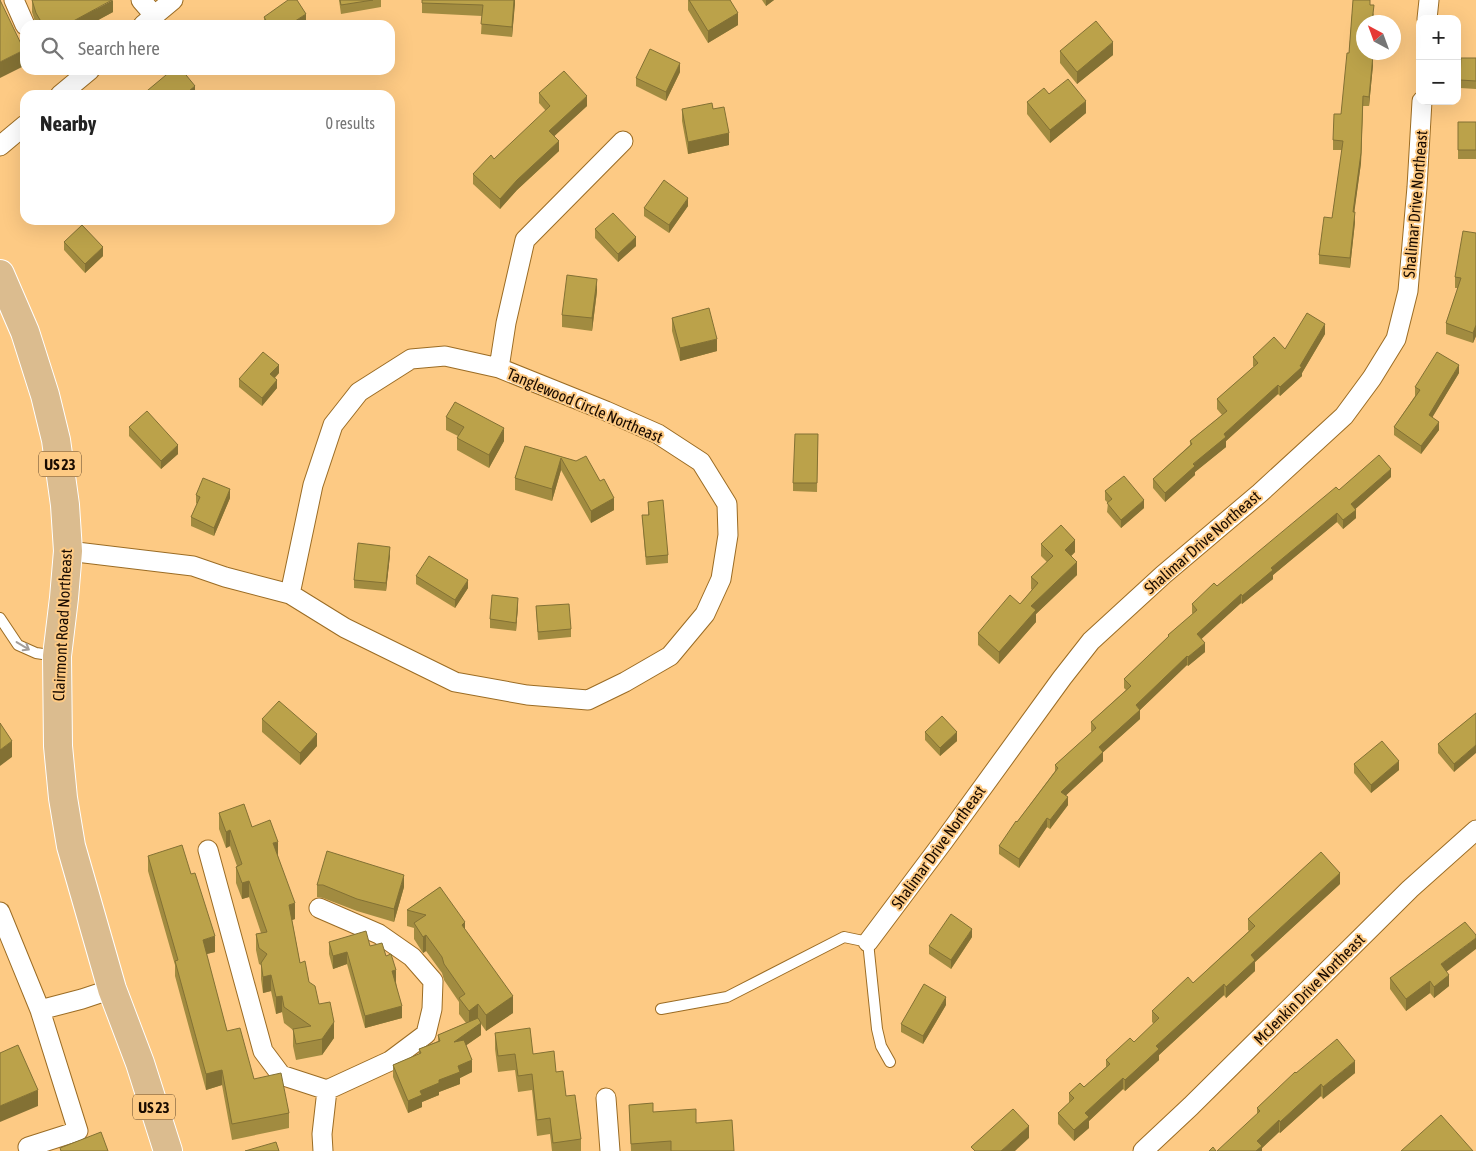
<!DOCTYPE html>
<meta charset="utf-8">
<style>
:root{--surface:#fff;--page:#f2f2f2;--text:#222;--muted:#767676;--line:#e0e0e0}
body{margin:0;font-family:"Asap Condensed",sans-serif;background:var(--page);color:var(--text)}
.controls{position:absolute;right:15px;top:15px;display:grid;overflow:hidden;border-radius:10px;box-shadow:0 5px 20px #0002}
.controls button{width:45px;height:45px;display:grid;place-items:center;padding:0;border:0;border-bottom:1px solid var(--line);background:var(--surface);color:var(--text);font:25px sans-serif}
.compass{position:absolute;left:1356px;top:15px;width:45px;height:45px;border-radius:50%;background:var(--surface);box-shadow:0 5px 20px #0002;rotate:319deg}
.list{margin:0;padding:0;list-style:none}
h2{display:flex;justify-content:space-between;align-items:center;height:65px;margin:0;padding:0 20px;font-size:21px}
h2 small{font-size:16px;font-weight:400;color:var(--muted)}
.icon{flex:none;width:28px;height:28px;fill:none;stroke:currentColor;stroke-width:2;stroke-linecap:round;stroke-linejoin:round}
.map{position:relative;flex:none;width:1476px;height:1151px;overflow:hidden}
.search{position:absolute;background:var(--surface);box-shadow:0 5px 20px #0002;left:20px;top:20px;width:375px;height:55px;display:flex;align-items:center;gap:12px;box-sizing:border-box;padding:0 18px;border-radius:15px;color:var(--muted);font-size:19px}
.panel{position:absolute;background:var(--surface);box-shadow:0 5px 20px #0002;left:20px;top:90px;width:375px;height:135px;border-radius:15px}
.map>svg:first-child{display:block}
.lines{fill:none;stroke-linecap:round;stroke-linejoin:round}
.lane-casing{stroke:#9b6c24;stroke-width:12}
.street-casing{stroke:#9b6c24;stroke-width:21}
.primary-casing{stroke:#fff;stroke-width:30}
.lane{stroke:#fff;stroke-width:10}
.street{stroke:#fff;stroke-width:19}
.primary{stroke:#dbbc8f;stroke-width:28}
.wall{fill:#a18b40}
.shaded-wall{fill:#837134}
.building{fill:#bba24a;stroke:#837134}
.oneway{stroke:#a39d99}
.labels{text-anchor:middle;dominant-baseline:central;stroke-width:4;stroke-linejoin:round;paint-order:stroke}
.shield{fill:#fdca84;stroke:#5d4428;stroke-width:1}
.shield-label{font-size:15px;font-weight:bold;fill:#190b00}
.street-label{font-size:16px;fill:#190b00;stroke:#fdca84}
</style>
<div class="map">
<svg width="1476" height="1151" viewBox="0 0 1476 1151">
<rect width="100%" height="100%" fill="#fdca84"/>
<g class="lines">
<defs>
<path id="lane" d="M 0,618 L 18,645 L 36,653 L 56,656
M 661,1009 L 727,997 L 844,937 L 868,942 L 877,1029 L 881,1046 L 890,1062"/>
<path id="street" d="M 14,0 L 25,25
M 141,0 L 154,15
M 1427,19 L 1429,0
M 143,25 L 173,0
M 60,95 L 90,70
M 0,146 L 25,125
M 445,356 L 499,368 L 606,411 L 658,434 L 701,462 L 727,504 L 728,535 L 721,579 L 705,614 L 670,656 L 625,682 L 588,700 L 527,695 L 455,682 L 345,628 L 290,594 L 313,485 L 333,425 L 359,392 L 411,359 Z
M 499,368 L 506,323 L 525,240 L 623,141
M 68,551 L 193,566 L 225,577 L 290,594
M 208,850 L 263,1051 L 281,1075 L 327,1090 L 390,1061 L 426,1034 L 432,1009 L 433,981 L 412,957 L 379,934 L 319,908
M 0,912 L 40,1010
M 868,942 L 943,842 L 1062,678 L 1091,641 L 1163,575 L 1260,493 L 1344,416 L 1372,378 L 1396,339 L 1408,291 L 1417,187 L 1422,101
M 606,1098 L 610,1151
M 28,1147 L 78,1131 L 40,1010 L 82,999 L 112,989
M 323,1151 L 322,1134 L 327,1090
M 1143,1151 L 1191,1106 L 1410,889 L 1476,830"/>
<path id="primary" d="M 0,274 L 25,332 L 45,395 L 56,440 L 65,505 L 68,551 L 64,598 L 57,656 L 58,746 L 63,798 L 71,846 L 112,989 L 140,1063 L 168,1151"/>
</defs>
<!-- lane casing -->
<use href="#lane" class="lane-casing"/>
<!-- street casing -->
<use href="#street" class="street-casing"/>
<!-- primary casing -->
<use href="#primary" class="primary-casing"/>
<!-- lane -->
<use href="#lane" class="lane"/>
<!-- street -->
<use href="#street" class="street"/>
<!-- primary -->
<use href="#primary" class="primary"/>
</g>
<!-- wall -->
<path class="wall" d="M 32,0 L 113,12 L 89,25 L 36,25 L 32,12 Z
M 339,0 L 381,0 L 381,7 L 341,14 Z
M 422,0 L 515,0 L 512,37 L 481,34 L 482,16 L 422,13 Z
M 688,0 L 730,0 L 738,25 L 708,43 L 688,10 Z
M 762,0 L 774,0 L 766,6 Z
M 1353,0 L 1370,0 L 1370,5 L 1374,15 L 1364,52 L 1370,52 L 1370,55 L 1373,65 L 1369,106 L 1363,106 L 1361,163 L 1354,212 L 1355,222 L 1350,268 L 1319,264 L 1319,255 L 1332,218 L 1342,150 L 1333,150 L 1333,140 L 1341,114 L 1349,53 Z
M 264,17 L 306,22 L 301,25 L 264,25 Z
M 1060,51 L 1113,55 L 1077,84 L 1060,63 Z
M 1476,58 L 1476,89 L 1460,88 L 1460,80 Z
M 680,72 L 666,101 L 636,86 L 636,78 Z
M 539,93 L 587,106 L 554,136 L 559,151 L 517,190 L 500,209 L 473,184 L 473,174 L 494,159 L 546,111 L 539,103 Z
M 1049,94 L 1086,113 L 1050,143 L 1027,114 L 1027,102 Z
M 682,109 L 713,109 L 729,145 L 688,154 L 682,121 Z
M 1476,122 L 1476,159 L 1458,159 L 1458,150 Z
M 688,206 L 669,233 L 644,216 L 644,208 Z
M 595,229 L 636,246 L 618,262 L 595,238 Z
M 1476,233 L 1476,336 L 1473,343 L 1446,334 L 1446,323 L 1458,288 L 1455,288 L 1455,277 Z
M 64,242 L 103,256 L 85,273 L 64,250 Z
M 597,291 L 592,331 L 562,327 L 562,315 Z
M 672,318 L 717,351 L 680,361 L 672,331 Z
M 1325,334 L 1302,373 L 1302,376 L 1280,396 L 1278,394 L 1226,441 L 1226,447 L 1195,472 L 1195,475 L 1165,502 L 1153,488 L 1153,479 L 1190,445 L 1190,441 L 1222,415 L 1217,409 L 1217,399 L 1254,367 L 1253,366 L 1253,357 L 1285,349 Z
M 279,373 L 275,378 L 277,388 L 262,406 L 239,387 L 239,379 Z
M 1459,373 L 1432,417 L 1439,430 L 1421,454 L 1394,435 L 1394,427 L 1415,396 L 1415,387 Z
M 446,417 L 504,441 L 489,468 L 457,450 L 457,438 L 458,436 L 446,430 Z
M 129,427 L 178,454 L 161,469 L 129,436 Z
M 818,434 L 817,492 L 793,491 L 793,483 Z
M 525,446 L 576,461 L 614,510 L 591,523 L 561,470 L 552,501 L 515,490 L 515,478 Z
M 1391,477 L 1355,509 L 1356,518 L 1343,529 L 1337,522 L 1273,575 L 1273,579 L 1242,604 L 1241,603 L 1201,639 L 1205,652 L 1188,666 L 1187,665 L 1140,710 L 1140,719 L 1103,752 L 1103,761 L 1066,795 L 1068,805 L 1050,829 L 1047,827 L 1019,868 L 999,854 L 999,846 L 1055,771 L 1055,765 L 1092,732 L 1091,731 L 1091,722 L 1126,690 L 1124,688 L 1124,679 L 1168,637 L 1168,635 L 1193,614 L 1192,613 L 1192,604 L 1217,586 L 1339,490 Z
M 1105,491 L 1144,508 L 1121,528 L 1107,512 L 1108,503 L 1105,500 Z
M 196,495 L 230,498 L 214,536 L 191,526 L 191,517 L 197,504 L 196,503 Z
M 648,502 L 668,555 L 668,563 L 646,565 L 642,515 L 648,515 Z
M 1041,544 L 1075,552 L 1071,556 L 1077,575 L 1036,614 L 1036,622 L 999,664 L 978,645 L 978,633 L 1020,604 L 1032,590 L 1031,589 L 1031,577 L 1047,562 L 1041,556 Z
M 390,555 L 386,591 L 354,588 L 354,580 Z
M 416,576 L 468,588 L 455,608 L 416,584 Z
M 518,606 L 516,631 L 490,628 L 490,619 Z
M 536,606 L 571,629 L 571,637 L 538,640 Z
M 1476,713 L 1454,772 L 1438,753 L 1438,744 Z
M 262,719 L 317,746 L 300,765 L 262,732 Z
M 925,732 L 957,741 L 940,756 L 925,740 Z
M 1354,764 L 1399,770 L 1371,793 L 1354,773 Z
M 219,813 L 252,827 L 278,856 L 295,919 L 292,920 L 300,963 L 334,1038 L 322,1055 L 296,1060 L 293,1046 L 293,1030 L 284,1023 L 282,1012 L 276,1014 L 271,991 L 263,993 L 261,979 L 261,965 L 259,964 L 256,950 L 256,934 L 261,933 L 249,897 L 242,899 L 236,883 L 236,867 L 237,866 L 230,846 L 226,848 L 219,829 Z
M 148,856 L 215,952 L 206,954 L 227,1031 L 254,1079 L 289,1113 L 289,1128 L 232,1140 L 222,1085 L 206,1090 L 175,976 L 175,965 L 148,871 Z
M 1340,884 L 1255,962 L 1255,971 L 1226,998 L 1224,995 L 1159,1055 L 1159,1060 L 1125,1091 L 1123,1089 L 1089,1121 L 1089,1128 L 1074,1141 L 1058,1124 L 1058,1113 L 1069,1103 L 1069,1093 L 1084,1087 L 1106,1067 L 1106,1060 L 1134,1042 L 1154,1024 L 1152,1022 L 1152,1011 L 1193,983 L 1249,931 L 1248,930 L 1248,919 Z
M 317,885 L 404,887 L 394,922 L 357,911 L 323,898 L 317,897 Z
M 440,887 L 513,1013 L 486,1031 L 481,1024 L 481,1035 L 466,1045 L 472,1072 L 460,1078 L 460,1084 L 439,1092 L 439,1095 L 422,1102 L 422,1107 L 408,1113 L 393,1077 L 393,1065 L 419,1054 L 419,1049 L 438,1041 L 438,1035 L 466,1023 L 459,1014 L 459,1002 L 444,980 L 442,973 L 426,951 L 423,953 L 414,939 L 414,928 L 407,926 L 407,910 Z
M 972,937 L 951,969 L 929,954 L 929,946 Z
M 329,942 L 370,946 L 386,956 L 396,982 L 402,1018 L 365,1028 L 347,964 L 333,969 L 329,954 Z
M 1446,971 L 1449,986 L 1434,998 L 1430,993 L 1406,1011 L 1390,989 L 1390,978 Z
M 946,1005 L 923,1044 L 901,1032 L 901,1024 Z
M 495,1033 L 533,1054 L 556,1072 L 566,1096 L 581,1139 L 581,1151 L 552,1151 L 550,1134 L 537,1136 L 532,1090 L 518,1092 L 515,1070 L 498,1072 L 495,1049 Z
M 1296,1073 L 1355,1073 L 1323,1099 L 1321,1096 L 1280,1133 L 1279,1132 L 1262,1148 L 1262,1151 L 1257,1114 L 1257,1108 Z
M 629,1105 L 653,1112 L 696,1123 L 734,1151 L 631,1151 Z"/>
<!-- shaded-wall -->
<path class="shaded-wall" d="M 113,0 L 113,12 L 89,25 L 66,25 Z
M 514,0 L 515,0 L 515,4 L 512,37 L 512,27 Z
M 766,0 L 774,0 L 766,6 Z
M 738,13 L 738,25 L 708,43 L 708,31 Z
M 306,14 L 306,22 L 301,25 L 289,25 Z
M 1113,42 L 1113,55 L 1077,84 L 1077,72 Z
M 24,50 L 24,66 L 0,78 L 0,62 Z
M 1373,55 L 1373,65 L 1369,106 L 1369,97 Z
M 680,63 L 680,72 L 666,101 L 666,92 Z
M 195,86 L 195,95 L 184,95 Z
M 587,96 L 587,106 L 549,141 L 549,131 Z
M 1363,96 L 1361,163 L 1353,222 L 1353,212 Z
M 1086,101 L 1086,113 L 1050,143 L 1050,130 Z
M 729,133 L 729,145 L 688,154 L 688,142 Z
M 559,141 L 559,151 L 517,190 L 500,209 L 500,199 L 517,180 Z
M 688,198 L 688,206 L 669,233 L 669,225 Z
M 1355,212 L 1355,222 L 1350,268 L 1350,258 Z
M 636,237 L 636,246 L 618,262 L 618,254 Z
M 103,247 L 103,256 L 85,273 L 85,264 Z
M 597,279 L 597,291 L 592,331 L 592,318 Z
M 1325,324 L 1325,334 L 1302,373 L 1302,376 L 1280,396 L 1280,387 L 1300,366 Z
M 1476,325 L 1476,336 L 1473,343 L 1473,333 Z
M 717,339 L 717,351 L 680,361 L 680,348 Z
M 279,365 L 279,373 L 270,382 L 270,374 Z
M 1459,365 L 1459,373 L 1429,423 L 1429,415 Z
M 277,380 L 277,388 L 262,406 L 262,398 Z
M 1278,385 L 1278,394 L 1226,441 L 1226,447 L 1195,472 L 1195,475 L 1165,502 L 1165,493 L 1224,434 Z
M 1439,422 L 1439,430 L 1421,454 L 1421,446 Z
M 504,428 L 504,441 L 489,468 L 489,455 Z
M 178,445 L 178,454 L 161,469 L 161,461 Z
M 561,458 L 561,470 L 552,501 L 552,489 Z
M 1391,469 L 1391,477 L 1351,513 L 1351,504 Z
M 230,489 L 230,498 L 214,536 L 214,528 Z
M 614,498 L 614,510 L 591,523 L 591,511 Z
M 1144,500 L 1144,508 L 1121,528 L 1121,520 Z
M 1356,510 L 1356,518 L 1343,529 L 1343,520 Z
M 1337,513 L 1337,522 L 1273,575 L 1273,579 L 1242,604 L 1242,596 L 1271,568 Z
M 1075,540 L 1075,552 L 1065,562 L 1065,550 Z
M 390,547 L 390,555 L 386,591 L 386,583 Z
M 1077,562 L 1077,575 L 1036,614 L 1036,622 L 999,664 L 999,652 L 1031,606 Z
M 468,580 L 468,588 L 455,608 L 455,600 Z
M 1241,594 L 1241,603 L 1197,643 L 1197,634 Z
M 518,598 L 518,606 L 516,631 L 516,623 Z
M 1205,643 L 1205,652 L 1188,666 L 1188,657 Z
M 1187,656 L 1187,665 L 1140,710 L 1140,719 L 1099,756 L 1099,747 L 1136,705 Z
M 957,732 L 957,741 L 940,756 L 940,748 Z
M 317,734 L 317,746 L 300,765 L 300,753 Z
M 12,741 L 12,757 L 0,766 L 0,750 Z
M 1476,745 L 1476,753 L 1454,772 L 1454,764 Z
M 1103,752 L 1103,761 L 1061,800 L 1061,792 Z
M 1399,761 L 1399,770 L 1371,793 L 1371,785 Z
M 1068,797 L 1068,805 L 1050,829 L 1050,820 Z
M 1047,818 L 1047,827 L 1019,868 L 1019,859 Z
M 230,830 L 230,846 L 226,848 L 226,832 Z
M 278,842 L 278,858 L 273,843 Z
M 1340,873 L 1340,884 L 1255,962 L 1255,971 L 1226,998 L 1226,987 L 1251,955 Z
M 404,875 L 404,887 L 394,922 L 394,909 Z
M 249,881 L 249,897 L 242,899 L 242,883 Z
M 295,903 L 295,919 L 289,921 L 289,905 Z
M 465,922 L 465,938 L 462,925 Z
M 972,929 L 972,937 L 951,969 L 951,960 Z
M 426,935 L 426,951 L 423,953 L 423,937 Z
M 215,936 L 215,952 L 203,955 L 203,940 Z
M 1476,938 L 1476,949 L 1441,976 L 1441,964 Z
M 347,952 L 347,964 L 333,969 L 333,956 Z
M 396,970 L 396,982 L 392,983 L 392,971 Z
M 271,975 L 271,991 L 263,993 L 263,977 Z
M 1449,975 L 1449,986 L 1434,998 L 1434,987 Z
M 1430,981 L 1430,993 L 1406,1011 L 1406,999 Z
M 1224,984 L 1224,995 L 1159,1055 L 1159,1060 L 1125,1091 L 1125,1080 L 1156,1046 Z
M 282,996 L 282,1012 L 276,1014 L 276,997 Z
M 513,996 L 513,1013 L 486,1031 L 486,1015 Z
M 946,997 L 946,1005 L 923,1044 L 923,1036 Z
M 478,1004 L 478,1020 L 469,1027 L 469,1011 Z
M 402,1006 L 402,1018 L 365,1028 L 365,1016 Z
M 334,1022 L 334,1038 L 322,1055 L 322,1039 Z
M 481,1023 L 481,1035 L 454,1054 L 454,1042 Z
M 472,1060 L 472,1072 L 460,1078 L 460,1084 L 439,1092 L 439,1095 L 422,1102 L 422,1107 L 408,1113 L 408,1101 L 420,1091 L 439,1080 L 458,1066 Z
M 1355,1061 L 1355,1073 L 1323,1099 L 1323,1087 Z
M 222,1070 L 222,1085 L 206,1090 L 206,1074 Z
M 1123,1078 L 1123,1089 L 1089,1121 L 1089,1128 L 1074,1141 L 1074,1130 L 1085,1113 Z
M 1321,1084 L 1321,1096 L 1280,1133 L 1280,1122 Z
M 38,1090 L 38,1106 L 0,1122 L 0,1106 Z
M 1279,1120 L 1279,1132 L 1262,1148 L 1262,1151 L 1256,1151 L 1257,1141 Z
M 1029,1126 L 1029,1138 L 1015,1151 L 1001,1151 Z"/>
<!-- building -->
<path class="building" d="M 0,0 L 24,50 L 0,62 Z
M 32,0 L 112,0 L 66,25 L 43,25 L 36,13 Z
M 288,0 L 297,0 L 306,14 L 289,25 L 269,25 L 264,17 Z
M 340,0 L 373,0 L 341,5 Z
M 422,0 L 514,0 L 512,27 L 481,24 L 483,5 L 422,3 Z
M 689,0 L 730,0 L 738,13 L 708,31 Z
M 1353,0 L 1370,0 L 1370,5 L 1374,5 L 1372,22 L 1364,22 L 1364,52 L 1370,52 L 1369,55 L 1373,55 L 1369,97 L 1363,96 L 1361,153 L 1353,212 L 1355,212 L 1350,258 L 1319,255 L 1324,217 L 1332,218 L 1343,141 L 1333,140 L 1334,114 L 1341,114 L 1347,53 L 1349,53 Z
M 1096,21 L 1113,42 L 1077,72 L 1060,51 Z
M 650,49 L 680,63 L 666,92 L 636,78 Z
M 1461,58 L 1476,58 L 1476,81 L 1460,80 Z
M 172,70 L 182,70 L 195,86 L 184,95 L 142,95 Z
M 564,71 L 587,96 L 549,131 L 559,141 L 517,180 L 500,199 L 473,174 L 491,155 L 494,159 L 550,106 L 539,93 Z
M 1068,79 L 1086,101 L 1050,130 L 1027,102 L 1044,88 L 1049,94 Z
M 712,103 L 713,109 L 724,107 L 729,133 L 688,142 L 682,109 Z
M 1458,122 L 1476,122 L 1476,150 L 1458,150 Z
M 664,180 L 688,198 L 669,225 L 644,208 Z
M 613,213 L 636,237 L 618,254 L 595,229 Z
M 82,225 L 103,247 L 85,264 L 64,242 Z
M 1463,231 L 1476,233 L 1476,325 L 1473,333 L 1446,323 L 1461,278 L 1455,277 Z
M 567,275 L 597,279 L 592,318 L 562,315 Z
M 709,308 L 717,339 L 680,348 L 672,318 Z
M 1307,313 L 1325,324 L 1300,366 L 1302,367 L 1280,387 L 1278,385 L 1224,434 L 1226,437 L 1193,464 L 1195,466 L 1165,493 L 1153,479 L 1192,444 L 1190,441 L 1227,411 L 1217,399 L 1258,363 L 1253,357 L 1274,337 L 1285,349 Z
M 263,352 L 279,365 L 270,374 L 277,380 L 262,398 L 239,379 Z
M 1437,352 L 1459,365 L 1429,415 L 1439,422 L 1421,446 L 1394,427 L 1420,390 L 1415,387 Z
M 455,402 L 504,428 L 489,455 L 457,438 L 464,427 L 446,417 Z
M 147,411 L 178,445 L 161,461 L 129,427 Z
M 795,434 L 818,434 L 817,483 L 793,483 Z
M 525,446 L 576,461 L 586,456 L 600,481 L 604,479 L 614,498 L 591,511 L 561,458 L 552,489 L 515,478 Z
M 1379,455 L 1391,469 L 1351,504 L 1356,510 L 1343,520 L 1337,513 L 1271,568 L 1273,570 L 1242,596 L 1241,594 L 1197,634 L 1205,643 L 1188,657 L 1187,656 L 1136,705 L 1140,710 L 1099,747 L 1103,752 L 1061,792 L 1068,797 L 1050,820 L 1047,818 L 1019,859 L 999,846 L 1016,821 L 1017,822 L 1058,768 L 1055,765 L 1096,728 L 1091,722 L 1131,686 L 1124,679 L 1169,636 L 1168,635 L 1197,610 L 1192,604 L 1214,583 L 1217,586 L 1336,487 L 1339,490 Z
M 1124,476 L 1144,500 L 1121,520 L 1107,503 L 1112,499 L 1105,491 Z
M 203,478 L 230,489 L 214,528 L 191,517 L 200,497 L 196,495 Z
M 663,500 L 668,555 L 646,557 L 642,515 L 649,515 L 648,502 Z
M 1061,525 L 1075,540 L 1065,550 L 1077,562 L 1031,606 L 1036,610 L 999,652 L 978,633 L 1010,595 L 1020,604 L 1038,583 L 1031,577 L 1053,556 L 1041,544 Z
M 358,543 L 390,547 L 386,583 L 354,580 Z
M 429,556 L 468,580 L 455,600 L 416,576 Z
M 492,595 L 518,598 L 516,623 L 490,619 Z
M 569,604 L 571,629 L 538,632 L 536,606 Z
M 279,701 L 317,734 L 300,753 L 262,719 Z
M 1476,713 L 1476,745 L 1454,764 L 1438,744 Z
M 942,716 L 957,732 L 940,748 L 925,732 Z
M 0,723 L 12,741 L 0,750 Z
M 1382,741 L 1399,761 L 1371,785 L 1354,764 Z
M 244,804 L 252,827 L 270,820 L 278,842 L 273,843 L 295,903 L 289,905 L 300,963 L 305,961 L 309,982 L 315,986 L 319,1004 L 330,1002 L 334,1022 L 322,1039 L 296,1044 L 293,1029 L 311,1026 L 284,1007 L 282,996 L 276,997 L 271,975 L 263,977 L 261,963 L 267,954 L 259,948 L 256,934 L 267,932 L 249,881 L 242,883 L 236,867 L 242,864 L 230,830 L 226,832 L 219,813 Z
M 182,845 L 191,874 L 195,873 L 215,936 L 203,940 L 227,1031 L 240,1028 L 254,1079 L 281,1073 L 289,1113 L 232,1124 L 222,1070 L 206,1074 L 175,961 L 178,960 L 148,856 Z
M 327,851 L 404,875 L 394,909 L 357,899 L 323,885 L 317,885 Z
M 1321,852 L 1340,873 L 1251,955 L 1255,960 L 1226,987 L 1224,984 L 1156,1046 L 1159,1049 L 1125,1080 L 1123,1078 L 1085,1113 L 1089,1117 L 1074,1130 L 1058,1113 L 1074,1098 L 1069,1093 L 1080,1083 L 1084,1087 L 1110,1064 L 1106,1060 L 1130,1038 L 1134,1042 L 1159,1018 L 1152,1011 L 1188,977 L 1193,983 L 1255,926 L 1248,919 Z
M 440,887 L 465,922 L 462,925 L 513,996 L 486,1015 L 478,1004 L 469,1011 L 459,998 L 465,994 L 444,964 L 442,957 L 426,935 L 423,937 L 414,923 L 426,915 L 407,910 Z
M 951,914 L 972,929 L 951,960 L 929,946 Z
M 1465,922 L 1476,935 L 1476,938 L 1441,964 L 1449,975 L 1434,987 L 1430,981 L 1406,999 L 1390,978 Z
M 366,931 L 370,946 L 382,943 L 386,956 L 391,954 L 396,970 L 392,971 L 402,1006 L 365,1016 L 347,952 L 333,956 L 329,942 Z
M 924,984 L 946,997 L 923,1036 L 901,1024 Z
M 478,1018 L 481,1023 L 454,1042 L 464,1040 L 472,1060 L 458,1066 L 460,1072 L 439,1080 L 439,1083 L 420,1091 L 422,1095 L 408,1101 L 393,1065 L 421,1053 L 419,1049 L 440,1041 L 438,1035 Z
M 530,1028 L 533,1054 L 554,1051 L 556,1072 L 563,1071 L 566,1096 L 575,1095 L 581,1139 L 553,1143 L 550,1118 L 537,1120 L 532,1074 L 518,1076 L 515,1054 L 498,1056 L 495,1033 Z
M 1337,1039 L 1355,1061 L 1323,1087 L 1321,1084 L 1280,1122 L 1279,1120 L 1257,1141 L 1262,1146 L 1256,1151 L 1217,1151 L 1260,1111 L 1257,1108 L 1295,1072 L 1296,1073 Z
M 18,1045 L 38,1090 L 0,1106 L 0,1053 Z
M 653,1103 L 653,1112 L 696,1109 L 696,1123 L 732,1120 L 734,1151 L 671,1151 L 671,1141 L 631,1144 L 629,1105 Z
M 1013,1109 L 1029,1126 L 1001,1151 L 975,1151 L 971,1147 Z
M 1441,1115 L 1473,1151 L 1401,1151 Z
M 101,1132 L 108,1151 L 61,1151 L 60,1148 Z
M 276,1142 L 279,1151 L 245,1151 Z
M 1213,1147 L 1216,1151 L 1209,1151 Z"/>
<!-- one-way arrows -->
<defs><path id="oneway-shaft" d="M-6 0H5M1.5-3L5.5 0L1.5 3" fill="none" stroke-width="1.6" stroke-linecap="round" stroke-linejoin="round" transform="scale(1.25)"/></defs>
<use class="oneway" href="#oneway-shaft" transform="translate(23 646) rotate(31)"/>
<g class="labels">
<!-- shield labels -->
<g class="shield">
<rect x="39" y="451.5" width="42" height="25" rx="4"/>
<rect x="133" y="1094.5" width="42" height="25" rx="4"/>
</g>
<g class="shield-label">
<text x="60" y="464">US 23</text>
<text x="154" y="1107">US 23</text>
</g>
<!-- street labels -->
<g class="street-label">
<text transform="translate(1415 204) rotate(-85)">Shalimar Drive Northeast</text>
<text transform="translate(585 405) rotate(23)">Tanglewood Circle Northeast</text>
<text transform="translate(1202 542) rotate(-41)">Shalimar Drive Northeast</text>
<text transform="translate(62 625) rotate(-87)">Clairmont Road Northeast</text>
<text transform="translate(938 847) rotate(-54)">Shalimar Drive Northeast</text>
<text transform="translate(1309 989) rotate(-45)">McJenkin Drive Northeast</text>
</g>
</g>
</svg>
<div class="controls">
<button>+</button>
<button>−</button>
</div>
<svg class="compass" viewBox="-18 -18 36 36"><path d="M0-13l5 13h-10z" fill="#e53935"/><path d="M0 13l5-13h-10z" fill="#767676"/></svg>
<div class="search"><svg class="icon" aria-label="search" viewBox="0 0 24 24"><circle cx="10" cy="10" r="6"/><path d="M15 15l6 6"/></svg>Search here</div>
<section class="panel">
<h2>Nearby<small>0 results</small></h2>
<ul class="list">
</ul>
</section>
</div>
